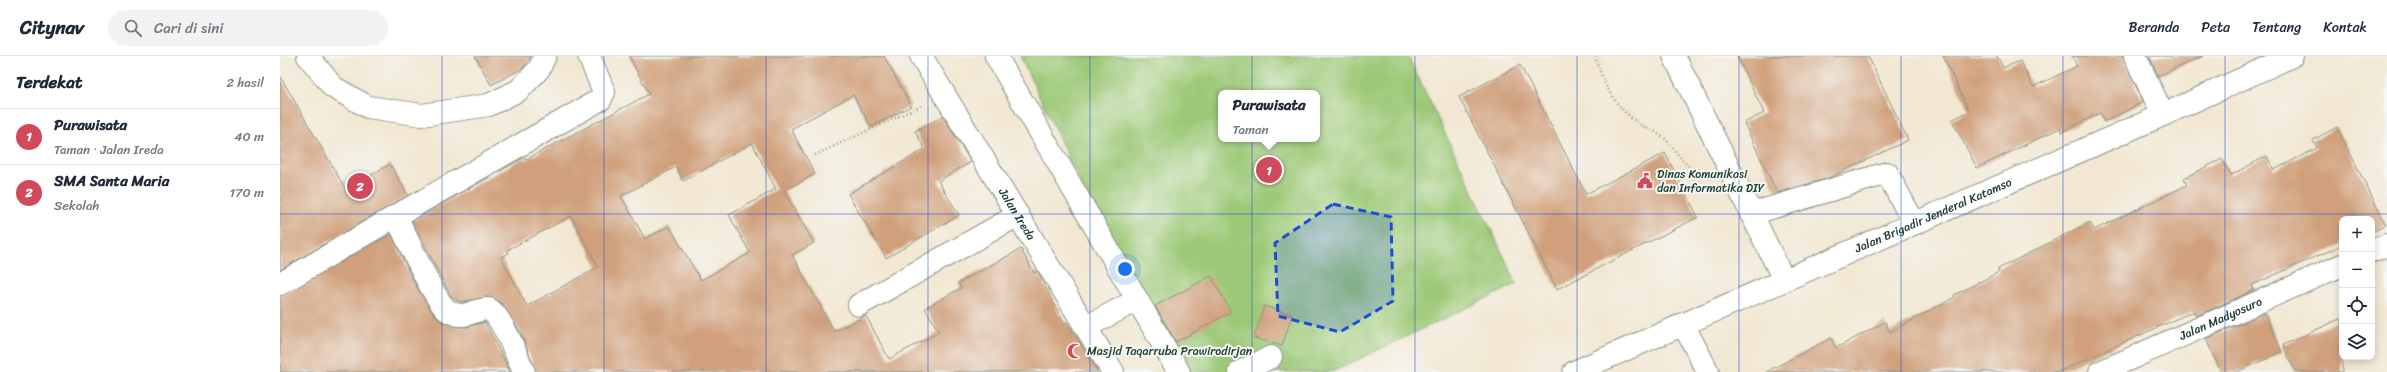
<!DOCTYPE html>
<html lang="id">
<meta charset="utf-8">
<style>
:root{--surface:#fff;--page:#f2f2f3;--text:#1f2937;--muted:#747a83;--line:#e0e1e3;--accent:#d1495b}
body{margin:0;font-family:Sriracha,sans-serif;background:var(--page);color:var(--text)}
.controls{position:absolute;right:12px;bottom:12px;display:grid;overflow:hidden;border-radius:8px;box-shadow:0 2px 10px #0003}
.controls button{width:36px;height:36px;display:grid;place-items:center;padding:0;border:0;border-bottom:1px solid var(--line);background:var(--surface);color:var(--text);font:20px sans-serif}
.you{position:absolute;left:845px;top:213px;width:14px;height:14px;margin:-10px;border:3px solid #fff;border-radius:50%;background:#1a73e8;box-shadow:0 0 0 6px #1a73e833}
.badge{display:grid;place-items:center;width:26px;height:26px;border-radius:50%;background:var(--accent);color:#fff;font-size:13px;font-weight:700}
.pin{position:absolute;translate:-50% -50%;border:2px solid #fff;box-shadow:0 1px 4px #0006}
.popup{position:absolute;left:938px;top:34px;width:102px;height:52px;box-sizing:border-box;display:grid;place-content:center;border-radius:8px;background:var(--surface);filter:drop-shadow(0 1px 3px #0005);font-size:13px;white-space:nowrap;color:var(--muted)}
.popup b{font-size:15px;color:var(--text)}
.popup::after{content:'';position:absolute;left:50%;top:100%;margin-left:-8px;border:8px solid transparent;border-top-color:var(--surface)}
.list{margin:0;padding:0;list-style:none}
h2{display:flex;justify-content:space-between;align-items:center;height:52px;margin:0;padding:0 16px;font-size:17px}
h2 small{font-size:13px;font-weight:400;color:var(--muted)}
.list li{display:grid;grid-template-columns:26px 1fr auto;gap:12px;align-items:center;box-sizing:border-box;height:56px;padding:0 16px;border-top:1px solid var(--line)}
.list b{display:block;font-size:15px;white-space:nowrap}
.list p{margin:0;font-size:13px;white-space:nowrap;color:var(--muted)}
.list em{font-size:13px;font-style:normal;color:var(--muted)}
.icon{flex:none;width:22px;height:22px;fill:none;stroke:currentColor;stroke-width:2;stroke-linecap:round;stroke-linejoin:round}
.map{position:relative;flex:none;width:2107px;height:316px;overflow:hidden}
header{display:flex;align-items:center;gap:24px;box-sizing:border-box;height:56px;padding:0 20px;background:var(--surface);border-bottom:1px solid var(--line)}
header strong{font-size:19px}
nav{display:flex;gap:22px;margin-inline-start:auto;font-size:14px}
.search{width:280px;height:36px;background:var(--page);display:flex;align-items:center;gap:10px;box-sizing:border-box;padding:0 14px;border-radius:22px;color:var(--muted);font-size:15px}
main{display:flex}
aside{flex:1;background:var(--surface)}
.map>svg:first-child{display:block}
.green{fill:#9cc977;stroke:#5e8356;fill-rule:evenodd}
.building{fill:#d0a07b;fill-rule:evenodd}
.lines{fill:none;stroke-linecap:round;stroke-linejoin:round}
.minor-casing{stroke:#889283;stroke-width:24}
.major-casing{stroke:#889283;stroke-width:24}
.path{stroke:#889283;stroke-width:2.5;stroke-dasharray:1 3;stroke-linecap:butt}
.minor{stroke:#fff;stroke-width:22}
.major{stroke:#fff;stroke-width:22}
.marked{fill:#1d4ed8;fill-opacity:0.2;stroke:#1d4ed8;stroke-width:3;stroke-dasharray:8 5;stroke-linejoin:round}
.grid{fill:none;stroke:#1d4ed8;stroke-width:1;stroke-opacity:0.55}
.labels{text-anchor:middle;dominant-baseline:central;stroke-width:4;stroke-linejoin:round;paint-order:stroke}
.poi-label{font-size:12px;fill:#1f3d34;stroke:#f6f6f2;text-anchor:start}
.street-label{font-size:12px;fill:#1f3d34;stroke:#f6f6f2}
</style>
<header>
<strong>Citynav</strong>
<div class="search"><svg class="icon" aria-label="search" viewBox="0 0 24 24"><circle cx="10" cy="10" r="6"/><path d="M15 15l6 6"/></svg>Cari di sini</div>
<nav><a>Beranda</a><a>Peta</a><a>Tentang</a><a>Kontak</a></nav>
</header>
<main>
<aside>
<h2>Terdekat<small>2 hasil</small></h2>
<ul class="list">
<li><span class="badge">1</span><div><b>Purawisata</b><p>Taman · Jalan Ireda</p></div><em>40 m</em></li>
<li><span class="badge">2</span><div><b>SMA Santa Maria</b><p>Sekolah</p></div><em>170 m</em></li>
</ul>
</aside>
<div class="map">
<svg width="2107" height="316" viewBox="0 0 2107 316">
<rect width="100%" height="100%" fill="#f6f6f2"/>
<filter id="ink" filterUnits="userSpaceOnUse"><feTurbulence type="fractalNoise" baseFrequency=".025" numOctaves="2"/><feDisplacementMap in="SourceGraphic" scale="8" xChannelSelector="R" yChannelSelector="G"/><feConvolveMatrix kernelMatrix="1 2 1 2 8 2 1 2 1" color-interpolation-filters="sRGB"/></filter>
<filter id="wash" filterUnits="userSpaceOnUse"><feTurbulence type="fractalNoise" baseFrequency=".012" numOctaves="4" result="noise"/><feDisplacementMap in="SourceGraphic" scale="16" xChannelSelector="R" yChannelSelector="G"/><feGaussianBlur stdDeviation="0.9" result="paint"/><feColorMatrix in="noise" values="0 0 0 0 0 0 0 0 0 0 0 0 0 0 0 0 0 1.4 0 .05"/><feComposite in="paint" operator="in"/></filter>
<g filter="url(#wash)">
<rect width="100%" height="100%" fill="#f2e7d2"/>
<!-- green -->
<path class="green" d="M 740,0 L 1128,0 L 1237,228 L 1052,316 L 891,316 ZM 941,37 L 1037,37 L 1037,83 L 941,83 Z"/>
<g id="blocks">
<!-- building -->
<path class="building" d="M 195,0 L 251,0 L 243,12 L 211,29 Z
M 349,0 L 604,0 L 631,50 L 591,71 L 573,39 L 511,73 L 535,118 L 504,135 L 534,187 L 512,199 L 554,275 L 586,260 L 609,303 L 659,276 L 645,252 L 681,232 L 678,227 L 741,193 L 754,217 L 757,215 L 784,267 L 787,266 L 818,316 L 256,316 L 240,275 L 222,247 L 207,241 L 180,246 L 171,240 L 132,165 L 243,102 L 245,104 L 369,38 ZM 472,87 L 496,133 L 449,159 L 470,197 L 421,224 L 389,170 L 365,183 L 341,140 L 396,111 L 403,125 ZM 291,160 L 318,211 L 247,250 L 221,201 L 229,197 L 227,194 Z
M 1457,0 L 1588,0 L 1628,84 L 1549,122 L 1497,137 L 1464,67 L 1484,57 Z
M 1663,0 L 1717,0 L 1723,12 L 1740,5 L 1753,31 L 1797,10 L 1792,0 L 1843,0 L 1863,46 L 1824,66 L 1820,57 L 1782,76 L 1780,72 L 1697,112 L 1672,64 L 1689,55 Z
M 1869,0 L 1923,0 L 1878,20 Z
M 1240,9 L 1306,138 L 1385,97 L 1418,161 L 1277,233 L 1179,41 Z
M 0,20 L 66,134 L 110,108 L 128,139 L 0,214 Z
M 663,60 L 691,106 L 658,125 L 679,159 L 606,202 L 568,138 L 645,93 L 635,75 Z
M 2057,71 L 2106,169 L 2092,176 L 2092,163 L 2062,163 L 2062,189 L 1972,229 L 1974,234 L 1916,260 L 1914,255 L 1778,316 L 1486,316 L 1551,282 L 1556,292 L 1605,266 L 1610,276 L 1675,241 L 1674,239 L 1719,216 L 1718,213 L 1810,166 L 1814,174 L 1907,129 L 1904,122 L 1942,103 L 1951,119 L 1987,100 L 1994,114 L 2037,92 L 2033,84 Z
M 111,178 L 136,230 L 152,256 L 161,265 L 175,271 L 186,271 L 205,266 L 230,316 L 0,316 L 0,240 Z
M 931,220 L 951,256 L 896,286 L 875,250 Z
M 984,250 L 1012,259 L 1002,290 L 974,282 Z
M 1985,257 L 2002,296 L 1956,316 L 1941,316 L 1926,283 Z
M 2062,262 L 2062,316 L 2015,316 L 2003,289 Z"/>
</g>
</g>
<g filter="url(#ink)">
<use href="#blocks" fill-opacity="0" stroke="#889283" stroke-width="1"/>
<g class="lines">
<defs>
<g id="minor">
<path d="M 28,0 L 53,31 L 88,51 L 142,59 L 209,49 L 239,34 L 259,13 L 265,0"/>
<path id="s1" d="M 641,0 L 833,316"/>
<path d="M 716,0 L 899,316"/>
<path d="M 1394,0 L 1504,224"/>
<path d="M 1855,0 L 1883,59"/>
<path d="M 1471,158 L 1607,117 L 1634,167"/>
<path d="M 116,160 C 125,178 154,244 167,254 C 185,266 191,253 208,253 C 219,254 239,305 244,316"/>
<path d="M 2092,195 L 2107,189"/>
<path d="M 0,228 L 116,160 L 321,43 L 324,36 L 309,0"/>
<path d="M 579,249 L 738,159"/>
<path d="M 1403,268 L 1428,316"/>
<path d="M 806,271 L 857,244"/>
<path d="M 960,316 L 991,301"/>
<path id="s2" d="M 1820,316 L 2062,209"/>
</g>
<g id="major">
<path id="s3" d="M 1294,316 L 1883,59 L 2012,0"/>
</g>
</defs>
<!-- minor casing -->
<use href="#minor" class="minor-casing"/>
<!-- major casing -->
<use href="#major" class="major-casing"/>
<!-- path -->
<path class="path" d="M 1315,0 C 1322,25 1333,48 1354,64 C 1364,73 1378,75 1387,85 C 1398,96 1404,112 1420,116
M 535,99 L 641,50"/>
<!-- minor -->
<use href="#minor" class="minor"/>
<!-- major -->
<use href="#major" class="major"/>
</g>
</g>
<!-- marked area -->
<path class="marked" d="M 1053,148 L 1111,161 L 1113,245 L 1060,276 L 998,260 L 995,187 Z"/>
<!-- grid -->
<path class="grid" d="M 162,0 L 162,316M 324,0 L 324,316M 486,0 L 486,316M 648,0 L 648,316M 810,0 L 810,316M 972,0 L 972,316M 1135,0 L 1135,316M 1297,0 L 1297,316M 1459,0 L 1459,316M 1621,0 L 1621,316M 1783,0 L 1783,316M 1945,0 L 1945,316M 0,158 L 2107,158"/>
<!-- icons -->
<defs>
<symbol id="civic-bare" viewBox="-9 -9 18 18"><path d="M-.6-6.5H3V-4.5H.6V-3L4-1V1h2V6H-6V1h2V-1L-.6-3ZM-1.2 2.5V6h2.4V2.5Z" fill="#d1495b" stroke="#f6f6f2" stroke-width="2.5" paint-order="stroke"/></symbol>
<symbol id="mosque-bare" viewBox="-9 -9 18 18"><path d="M3.5-4.9A6 6 0 1 0 3.5 4.9A5 5 0 1 1 3.5-4.9Z" fill="#d1495b" stroke="#f6f6f2" stroke-width="2.5" paint-order="stroke"/></symbol>
</defs>
<g fill-rule="evenodd">
<use href="#civic-bare" x="1354" y="114" width="22" height="22"/>
<use href="#mosque-bare" x="784" y="284" width="22" height="22"/>
</g>
<g class="labels">
<!-- poi labels -->
<g class="poi-label">
<text x="1377" y="118">Dinas Komunikasi<tspan x="1377" dy="14">dan Informatika DIY</tspan></text>
<text x="807" y="295">Masjid Taqarruba Prawirodirjan</text>
</g>
<!-- street labels -->
<g class="street-label">
<text stroke="none"><textPath href="#s1" startOffset="185">Jalan Ireda</textPath></text>
<text stroke="none"><textPath href="#s3" startOffset="392">Jalan Brigadir Jenderal Katamso</textPath></text>
<text stroke="none"><textPath href="#s2" startOffset="132">Jalan Madyosuro</textPath></text>
</g>
</g>
</svg>
<div class="controls">
<button>+</button>
<button>−</button>
<button><svg class="icon" aria-label="locate" viewBox="0 0 24 24"><circle cx="12" cy="12" r="6"/><path d="M12 2v4M12 18v4M2 12h4M18 12h4"/></svg></button>
<button><svg class="icon" aria-label="layers" viewBox="0 0 24 24"><path d="M12 4l9 5-9 5-9-5zM3 14l9 5 9-5"/></svg></button>
</div>
<div class="you"></div>
<div class="pin badge" style="left:989px;top:114px">1</div>
<div class="popup"><b>Purawisata</b>Taman</div>
<div class="pin badge" style="left:80px;top:130px">2</div>
</div>
</main>
